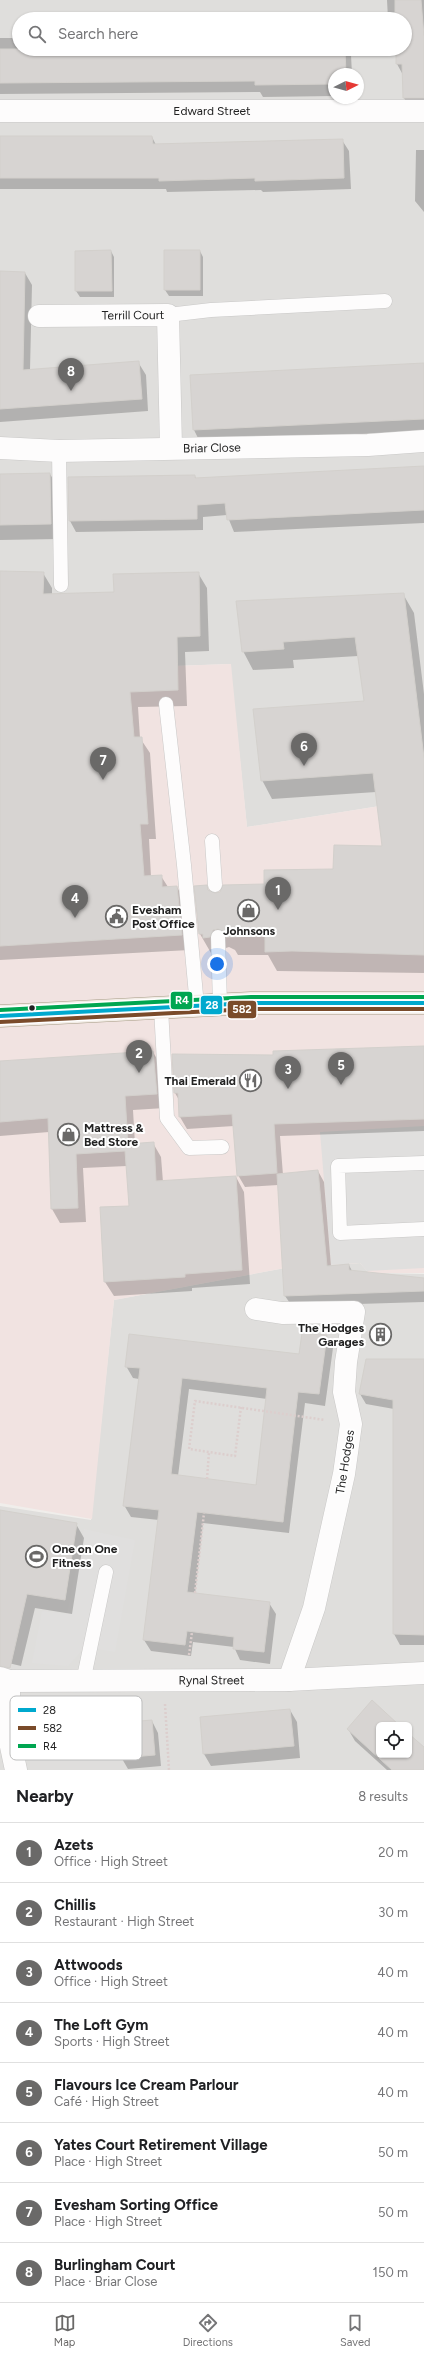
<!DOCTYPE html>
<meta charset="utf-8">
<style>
:root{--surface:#fff;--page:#f2f2f2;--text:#202124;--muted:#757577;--line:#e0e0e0;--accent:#6a6968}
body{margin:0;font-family:Figtree,sans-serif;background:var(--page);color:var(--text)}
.controls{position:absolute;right:12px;bottom:12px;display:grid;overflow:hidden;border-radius:6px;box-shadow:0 1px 3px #0004}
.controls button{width:36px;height:36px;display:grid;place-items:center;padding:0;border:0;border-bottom:1px solid var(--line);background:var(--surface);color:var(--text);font:20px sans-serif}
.compass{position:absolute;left:328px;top:68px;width:36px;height:36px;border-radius:50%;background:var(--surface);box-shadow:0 1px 3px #0004;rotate:85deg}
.you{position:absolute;left:217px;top:964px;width:14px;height:14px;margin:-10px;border:3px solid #fff;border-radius:50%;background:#1a73e8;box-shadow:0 0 0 6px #1a73e833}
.badge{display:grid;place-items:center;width:26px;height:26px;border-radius:50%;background:var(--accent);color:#fff;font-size:13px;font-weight:700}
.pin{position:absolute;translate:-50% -33px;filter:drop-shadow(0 1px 2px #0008)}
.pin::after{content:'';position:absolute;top:21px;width:14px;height:12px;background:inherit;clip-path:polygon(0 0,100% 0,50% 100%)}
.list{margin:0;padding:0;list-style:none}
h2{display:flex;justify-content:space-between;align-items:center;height:52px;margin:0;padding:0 16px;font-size:17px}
h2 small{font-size:13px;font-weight:400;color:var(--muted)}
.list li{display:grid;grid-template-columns:26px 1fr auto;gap:12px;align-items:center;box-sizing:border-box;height:60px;padding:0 16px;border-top:1px solid var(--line)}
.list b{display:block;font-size:15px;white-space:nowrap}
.list p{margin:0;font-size:13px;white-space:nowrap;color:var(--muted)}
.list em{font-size:13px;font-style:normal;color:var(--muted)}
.icon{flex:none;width:22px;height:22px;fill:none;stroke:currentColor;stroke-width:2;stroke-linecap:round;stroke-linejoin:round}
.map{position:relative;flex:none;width:424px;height:1770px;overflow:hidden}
.search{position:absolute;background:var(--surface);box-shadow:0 1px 3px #0004;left:12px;right:12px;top:12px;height:44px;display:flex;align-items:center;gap:10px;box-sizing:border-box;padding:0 14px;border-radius:22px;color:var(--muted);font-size:15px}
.sheet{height:532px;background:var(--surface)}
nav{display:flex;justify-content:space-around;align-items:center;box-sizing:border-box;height:56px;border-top:1px solid var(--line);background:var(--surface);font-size:11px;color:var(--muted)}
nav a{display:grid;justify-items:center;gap:2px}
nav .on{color:var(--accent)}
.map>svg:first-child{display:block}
.residential{fill:#dfdedc;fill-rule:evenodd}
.commercial{fill:#f1e3e1}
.parking{fill:#e0dfde}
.shadow{fill:#0003;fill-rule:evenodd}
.building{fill:#d7d4d2;stroke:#d3d0cc;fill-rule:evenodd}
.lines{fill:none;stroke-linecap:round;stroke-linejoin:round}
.service-casing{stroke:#c9c8c7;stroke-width:15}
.minor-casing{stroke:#c9c8c7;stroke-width:23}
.primary-casing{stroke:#a79c86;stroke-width:23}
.path{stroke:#dccecd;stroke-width:2.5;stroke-dasharray:2 2;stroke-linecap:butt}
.service{stroke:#fdfcfc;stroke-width:14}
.minor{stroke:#fdfcfc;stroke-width:22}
.primary{stroke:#f3ede7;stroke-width:22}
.bus-1-casing{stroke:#fff;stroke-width:7}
.bus-2-casing{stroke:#fff;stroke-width:7}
.bus-3-casing{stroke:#fff;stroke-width:7}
.bus-1{stroke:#00a9ce;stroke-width:4}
.bus-2{stroke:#7a4b2a;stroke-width:4}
.bus-3{stroke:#00a651;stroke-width:4}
.bus-dot{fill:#222;stroke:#fff;stroke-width:1.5}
.labels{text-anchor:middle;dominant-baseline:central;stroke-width:4;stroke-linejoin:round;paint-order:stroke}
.street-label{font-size:12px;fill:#222;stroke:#fff}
.poi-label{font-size:12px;font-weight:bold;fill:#222;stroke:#fff;text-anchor:start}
.key{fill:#fff;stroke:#bdbdbd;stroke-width:1}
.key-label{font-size:11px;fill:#222}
.line-badge{stroke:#fff;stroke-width:1.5}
.badge-label{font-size:11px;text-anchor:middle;font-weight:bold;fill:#fff}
</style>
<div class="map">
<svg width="424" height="1770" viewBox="0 0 424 1770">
<rect width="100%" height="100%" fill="#f0eeeb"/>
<!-- residential -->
<path class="residential" d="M 0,0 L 424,0 L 424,799 L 247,827 L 230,664 L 0,672 ZM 19,19 L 405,19 L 405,49 L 19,49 ZM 334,74 L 358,74 L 358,98 L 334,98 Z
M 360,1263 L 369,1273 L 424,1274 L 424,1770 L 0,1770 L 0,1506 L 91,1520 L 114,1300 L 285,1268 ZM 379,1725 L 409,1725 L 409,1755 L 379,1755 Z"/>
<!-- commercial -->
<path class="commercial" d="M 231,664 L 247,827 L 424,799 L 424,1273 L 369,1273 L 360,1263 L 285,1268 L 114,1300 L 92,1519 L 0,1503 L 0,672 Z"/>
<!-- parking -->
<path class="parking" d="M 424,1126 L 424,1268 L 367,1271 L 360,1263 L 331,1265 L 320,1132 Z
M 84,1529 L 135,1540 L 115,1652 L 85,1647 L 68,1666 L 32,1663 L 42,1611 L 67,1614 Z"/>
<!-- shadow -->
<path class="shadow" d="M 387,0 L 424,0 L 424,110 L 411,110 L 404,98 L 403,75 L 397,64 L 397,49 L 405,49 L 405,19 L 388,19 Z
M 0,38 L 19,38 L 19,49 L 348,49 L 351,55 L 352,74 L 334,74 L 334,96 L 263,97 L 260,92 L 0,94 Z
M 0,137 L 152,137 L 156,145 L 342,140 L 349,151 L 351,189 L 263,192 L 261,190 L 167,192 L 166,189 L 0,189 Z
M 416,150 L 424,150 L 424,212 L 415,201 Z
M 111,251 L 114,257 L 114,297 L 80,297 L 76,291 Z
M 200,251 L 203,257 L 203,296 L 169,296 L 165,290 Z
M 0,272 L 25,273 L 32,285 L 30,370 L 138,362 L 146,375 L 148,411 L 0,422 Z
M 424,364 L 424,431 L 200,442 L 194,430 Z
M 424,467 L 424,523 L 234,532 L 227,515 L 203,517 L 203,530 L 76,532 L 70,521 L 195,476 L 196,479 Z
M 50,474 L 59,489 L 59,539 L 0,540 L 0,475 Z
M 0,572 L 43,573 L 52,588 L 52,595 L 115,593 L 198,573 L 207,588 L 209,651 L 185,652 L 187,706 L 138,707 L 140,738 L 150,753 L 156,839 L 149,839 L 151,877 L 161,876 L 168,887 L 177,887 L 186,903 L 190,950 L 0,960 Z
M 403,594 L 414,613 L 424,694 L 424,973 L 277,971 L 268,955 L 238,955 L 235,950 L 229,947 L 211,953 L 200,934 L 196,887 L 206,886 L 209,891 L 215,895 L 265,885 L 334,870 L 383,848 L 376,792 L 272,799 L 262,780 L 365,702 L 358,656 L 293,660 L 294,668 L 253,670 L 243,651 Z
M 424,1047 L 424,1131 L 280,1136 L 283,1175 L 318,1171 L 324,1182 L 331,1266 L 349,1265 L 352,1271 L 424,1279 L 424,1302 L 292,1306 L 285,1296 L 278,1185 L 245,1187 L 238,1175 L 234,1126 L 187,1129 L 180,1117 L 179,1100 L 175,1093 L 173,1055 L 274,1056 Z
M 153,1052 L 161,1066 L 165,1108 L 133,1110 L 135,1144 L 153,1143 L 161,1157 L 163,1182 L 236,1177 L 244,1192 L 250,1284 L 192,1288 L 192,1291 L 114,1296 L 105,1282 L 130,1207 L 127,1166 L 83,1168 L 86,1222 L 60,1223 L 52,1209 L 49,1132 L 0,1136 L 0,1062 Z
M 326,1336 L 333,1348 L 325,1406 L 305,1403 L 289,1533 L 203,1523 L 195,1594 L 269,1603 L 276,1614 L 270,1664 L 240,1660 L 234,1647 L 193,1642 L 191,1656 L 151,1651 L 144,1640 L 159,1520 L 131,1517 L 124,1505 L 139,1379 L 133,1378 L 126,1366 L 300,1356 ZM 189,1389 L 267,1399 L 256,1486 L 178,1476 Z
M 424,1360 L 424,1645 L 400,1645 L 394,1634 L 394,1409 L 366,1404 L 360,1394 Z
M 0,1511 L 76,1524 L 84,1538 L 72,1614 L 35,1608 L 21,1666 L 0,1661 Z
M 373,1702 L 398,1725 L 379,1725 L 379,1755 L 409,1755 L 409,1735 L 424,1749 L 424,1770 L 387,1770 L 355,1741 L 348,1729 Z
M 290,1710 L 297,1722 L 300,1758 L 211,1766 L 204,1754 L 201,1718 Z
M 152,1721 L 158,1733 L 161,1766 L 128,1769 L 121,1757 Z"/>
<!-- building -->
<path class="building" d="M 395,0 L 421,0 L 424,36 L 424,98 L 403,98 L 402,64 L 396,64 L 396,49 L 405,49 L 405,19 L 395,19 Z
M 0,49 L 345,49 L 346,74 L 334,74 L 334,84 L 255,85 L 255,81 L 0,83 Z
M 0,136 L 152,136 L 153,144 L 343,139 L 344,178 L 255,181 L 255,178 L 159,181 L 159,178 L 0,178 Z
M 111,250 L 112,291 L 75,291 L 75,251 Z
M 164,250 L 200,250 L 200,290 L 164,290 Z
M 0,271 L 25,272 L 23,370 L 139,361 L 142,399 L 0,409 Z
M 424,363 L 424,419 L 193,430 L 190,375 Z
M 424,466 L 424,510 L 227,520 L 225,503 L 197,505 L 197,519 L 69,521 L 68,477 L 195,475 L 195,478 Z
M 50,473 L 51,524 L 0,525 L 0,474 Z
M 0,571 L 44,572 L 43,594 L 114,592 L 113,574 L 199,572 L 200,636 L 177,637 L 178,690 L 130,692 L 134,737 L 142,737 L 148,824 L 140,824 L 144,876 L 162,875 L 162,887 L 177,886 L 182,935 L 0,946 Z
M 404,593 L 424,758 L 424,955 L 292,951 L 265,952 L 265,936 L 226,937 L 225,932 L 218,929 L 213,930 L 210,937 L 203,938 L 203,934 L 199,934 L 194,886 L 207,885 L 208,890 L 215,893 L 220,892 L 223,885 L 264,884 L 264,870 L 333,869 L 334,845 L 382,846 L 373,773 L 261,781 L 253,709 L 364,701 L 355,637 L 283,642 L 284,649 L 242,652 L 236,601 Z
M 424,1046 L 424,1119 L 274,1124 L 277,1173 L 237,1176 L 232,1114 L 179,1117 L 178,1093 L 174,1093 L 172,1054 L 273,1055 L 273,1051 Z
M 153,1051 L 157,1094 L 125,1096 L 128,1144 L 154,1142 L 156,1181 L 236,1176 L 242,1270 L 185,1274 L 185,1277 L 104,1282 L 100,1207 L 129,1206 L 125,1151 L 76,1154 L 78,1208 L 51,1209 L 48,1118 L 0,1122 L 0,1061 Z
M 318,1170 L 327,1266 L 349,1264 L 349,1270 L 424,1278 L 424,1291 L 284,1296 L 277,1174 Z
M 302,1333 L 327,1335 L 319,1394 L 298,1392 L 283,1522 L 197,1512 L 187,1592 L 270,1602 L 264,1652 L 233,1649 L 234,1637 L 187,1631 L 185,1645 L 143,1640 L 159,1510 L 123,1506 L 140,1368 L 125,1367 L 129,1334 L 299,1354 ZM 182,1378 L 267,1388 L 256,1485 L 171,1474 Z
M 366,1359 L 424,1359 L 424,1635 L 393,1634 L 393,1400 L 359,1394 Z
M 0,1510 L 77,1523 L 65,1600 L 27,1594 L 10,1668 L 0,1666 Z
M 372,1700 L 399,1725 L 379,1725 L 379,1755 L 409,1755 L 409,1734 L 424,1747 L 424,1770 L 392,1770 L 347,1729 Z
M 290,1709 L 294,1746 L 203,1754 L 200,1717 Z
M 152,1720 L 155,1755 L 120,1758 L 117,1723 Z"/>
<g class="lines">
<defs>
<path id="service" d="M 168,315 L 211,310 L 385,301
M 59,451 L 61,585
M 166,704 L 184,865 L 197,1006
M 212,841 L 215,885
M 218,937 L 220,1004
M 161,1008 L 167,1118 L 189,1148 L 222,1147
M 424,1163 L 338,1166 L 340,1233 L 424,1229
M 83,1682 L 106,1572"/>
<g id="minor">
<path id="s1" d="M 0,111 L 424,111"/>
<path id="s2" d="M 39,316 L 168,315 L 171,447"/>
<path id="s3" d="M 0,448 L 59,451 L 368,445 L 424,441"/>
<path d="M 256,1309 L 282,1313 L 354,1312 L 346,1362 L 344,1392 L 351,1424 L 344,1474 L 314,1608 L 289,1680"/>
<path id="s4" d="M 0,1678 L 9,1681 L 289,1680 L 424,1673"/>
<path d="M 9,1681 L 9,1737 L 16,1770"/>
</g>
<path id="primary" d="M 0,1016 L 251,1003 L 424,1003"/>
</defs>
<!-- service casing -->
<use href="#service" class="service-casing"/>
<!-- minor casing -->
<use href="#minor" class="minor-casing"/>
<!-- primary casing -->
<use href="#primary" class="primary-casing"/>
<!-- path -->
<path class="path" d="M 241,1407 L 235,1456 L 189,1449 L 195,1401 L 325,1420
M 207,1479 L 209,1452
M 195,1593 L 204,1513
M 189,1655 L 192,1632
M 165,1704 L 169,1770"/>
<!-- service -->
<use href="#service" class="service"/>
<!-- minor -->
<use href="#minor" class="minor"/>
<!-- primary -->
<use href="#primary" class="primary"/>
<defs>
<path id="bus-1" d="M 0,1016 L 251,1003 L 424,1003"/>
<path id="bus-2" d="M 0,1022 L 251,1009 L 424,1009"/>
<path id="bus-3" d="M 0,1010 L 251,997 L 424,997"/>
</defs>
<!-- bus-1 casing -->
<use href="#bus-1" class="bus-1-casing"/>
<!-- bus-2 casing -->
<use href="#bus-2" class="bus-2-casing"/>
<!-- bus-3 casing -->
<use href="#bus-3" class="bus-3-casing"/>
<!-- bus-1 -->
<use href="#bus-1" class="bus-1"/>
<!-- bus-2 -->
<use href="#bus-2" class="bus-2"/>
<!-- bus-3 -->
<use href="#bus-3" class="bus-3"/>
</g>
<!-- icons -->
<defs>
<symbol id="shop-ring" viewBox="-11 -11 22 22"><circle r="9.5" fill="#fff" stroke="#6a6968" stroke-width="1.5"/><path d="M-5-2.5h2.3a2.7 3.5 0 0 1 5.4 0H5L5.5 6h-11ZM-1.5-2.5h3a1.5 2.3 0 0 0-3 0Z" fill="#6a6968"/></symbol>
<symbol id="civic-ring" viewBox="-11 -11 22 22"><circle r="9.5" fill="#fff" stroke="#6a6968" stroke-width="1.5"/><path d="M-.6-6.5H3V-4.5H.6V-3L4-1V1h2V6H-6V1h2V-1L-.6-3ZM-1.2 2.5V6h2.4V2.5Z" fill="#6a6968"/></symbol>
<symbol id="restaurant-ring" viewBox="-11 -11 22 22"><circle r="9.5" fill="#fff" stroke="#6a6968" stroke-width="1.5"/><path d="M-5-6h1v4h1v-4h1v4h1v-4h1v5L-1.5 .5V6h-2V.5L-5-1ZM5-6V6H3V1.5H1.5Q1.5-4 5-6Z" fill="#6a6968"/></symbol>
<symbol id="building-ring" viewBox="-11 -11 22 22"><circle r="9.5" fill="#fff" stroke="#6a6968" stroke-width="1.5"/><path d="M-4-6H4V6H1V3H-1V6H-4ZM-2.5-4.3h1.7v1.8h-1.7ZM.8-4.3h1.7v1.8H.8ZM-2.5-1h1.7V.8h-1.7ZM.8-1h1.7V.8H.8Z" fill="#6a6968"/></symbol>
<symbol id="stadium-ring" viewBox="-11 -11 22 22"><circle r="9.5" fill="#fff" stroke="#6a6968" stroke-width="1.5"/><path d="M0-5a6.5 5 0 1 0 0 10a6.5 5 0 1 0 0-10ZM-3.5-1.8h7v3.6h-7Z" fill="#6a6968"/></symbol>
</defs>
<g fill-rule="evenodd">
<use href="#shop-ring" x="236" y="898" width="25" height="25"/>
<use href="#civic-ring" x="104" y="904" width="25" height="25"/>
<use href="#restaurant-ring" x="238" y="1068" width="25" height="25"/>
<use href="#shop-ring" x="56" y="1122" width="25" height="25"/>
<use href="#building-ring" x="368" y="1322" width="25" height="25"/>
<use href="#stadium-ring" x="24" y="1544" width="25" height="25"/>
</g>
<!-- markers -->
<circle class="bus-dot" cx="32" cy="1008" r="3.5"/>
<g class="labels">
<!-- street labels -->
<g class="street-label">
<text stroke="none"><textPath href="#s1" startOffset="212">Edward Street</textPath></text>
<text stroke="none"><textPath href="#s2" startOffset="94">Terrill Court</textPath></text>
<text stroke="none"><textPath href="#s3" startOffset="212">Briar Close</textPath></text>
<text transform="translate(345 1462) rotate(-81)">The Hodges</text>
<text stroke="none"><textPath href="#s4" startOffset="212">Rynal Street</textPath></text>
</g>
<!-- poi labels -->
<g class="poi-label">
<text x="132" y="910">Evesham<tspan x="132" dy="14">Post Office</tspan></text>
<text x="249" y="931" text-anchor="middle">Johnsons</text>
<text x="236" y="1081" text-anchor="end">Thai Emerald</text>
<text x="84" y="1128">Mattress &amp;<tspan x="84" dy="14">Bed Store</tspan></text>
<text x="364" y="1328" text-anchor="end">The Hodges<tspan x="364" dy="14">Garages</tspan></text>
<text x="52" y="1549">One on One<tspan x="52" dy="14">Fitness</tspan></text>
</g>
</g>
<!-- legend -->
<rect x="10" y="1696" width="132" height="64" rx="6" class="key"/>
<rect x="18" y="1708" width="18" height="4" fill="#00a9ce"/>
<rect x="18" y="1726" width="18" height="4" fill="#7a4b2a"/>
<rect x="18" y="1744" width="18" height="4" fill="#00a651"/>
<g class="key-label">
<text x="43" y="1714">28</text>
<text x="43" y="1732">582</text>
<text x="43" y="1750">R4</text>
</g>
<g class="line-badge">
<rect x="170" y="991" width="23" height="19" rx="4" fill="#00a651"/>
<rect x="200" y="995" width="23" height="20" rx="4" fill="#00a9ce"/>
<rect x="227" y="1000" width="30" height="19" rx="4" fill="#7a4b2a"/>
</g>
<g class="badge-label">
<text x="182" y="1004">R4</text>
<text x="212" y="1009">28</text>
<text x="242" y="1013">582</text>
</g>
</svg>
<div class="controls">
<button><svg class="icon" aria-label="locate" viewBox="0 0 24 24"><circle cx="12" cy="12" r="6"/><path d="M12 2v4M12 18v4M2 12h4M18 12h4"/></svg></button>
</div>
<svg class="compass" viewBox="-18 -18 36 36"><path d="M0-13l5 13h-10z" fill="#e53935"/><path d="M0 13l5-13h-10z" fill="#757577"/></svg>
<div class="you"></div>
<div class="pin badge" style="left:278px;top:910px">1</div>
<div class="pin badge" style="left:139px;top:1073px">2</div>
<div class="pin badge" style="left:288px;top:1089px">3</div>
<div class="pin badge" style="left:75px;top:918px">4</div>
<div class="pin badge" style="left:341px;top:1085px">5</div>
<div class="pin badge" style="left:304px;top:766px">6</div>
<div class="pin badge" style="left:103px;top:780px">7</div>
<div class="pin badge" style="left:71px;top:391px">8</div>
<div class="search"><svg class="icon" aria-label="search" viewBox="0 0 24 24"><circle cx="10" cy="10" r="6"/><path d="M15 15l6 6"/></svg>Search here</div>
</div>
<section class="sheet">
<h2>Nearby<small>8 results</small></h2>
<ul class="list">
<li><span class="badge">1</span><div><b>Azets</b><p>Office · High Street</p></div><em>20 m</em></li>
<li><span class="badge">2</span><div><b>Chillis</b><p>Restaurant · High Street</p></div><em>30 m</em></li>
<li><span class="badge">3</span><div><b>Attwoods</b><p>Office · High Street</p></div><em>40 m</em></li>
<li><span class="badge">4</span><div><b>The Loft Gym</b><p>Sports · High Street</p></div><em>40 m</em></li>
<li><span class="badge">5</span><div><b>Flavours Ice Cream Parlour</b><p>Café · High Street</p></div><em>40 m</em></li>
<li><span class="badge">6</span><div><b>Yates Court Retirement Village</b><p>Place · High Street</p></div><em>50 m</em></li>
<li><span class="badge">7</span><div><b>Evesham Sorting Office</b><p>Place · High Street</p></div><em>50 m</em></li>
<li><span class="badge">8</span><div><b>Burlingham Court</b><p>Place · Briar Close</p></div><em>150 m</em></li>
</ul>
</section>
<nav>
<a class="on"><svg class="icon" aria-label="map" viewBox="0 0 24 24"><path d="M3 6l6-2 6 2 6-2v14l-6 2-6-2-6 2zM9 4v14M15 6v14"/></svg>Map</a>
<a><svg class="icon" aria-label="directions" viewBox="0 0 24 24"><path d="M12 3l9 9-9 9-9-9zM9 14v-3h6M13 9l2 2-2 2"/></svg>Directions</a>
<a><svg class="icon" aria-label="saved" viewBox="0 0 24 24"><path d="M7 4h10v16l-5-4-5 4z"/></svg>Saved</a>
</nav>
